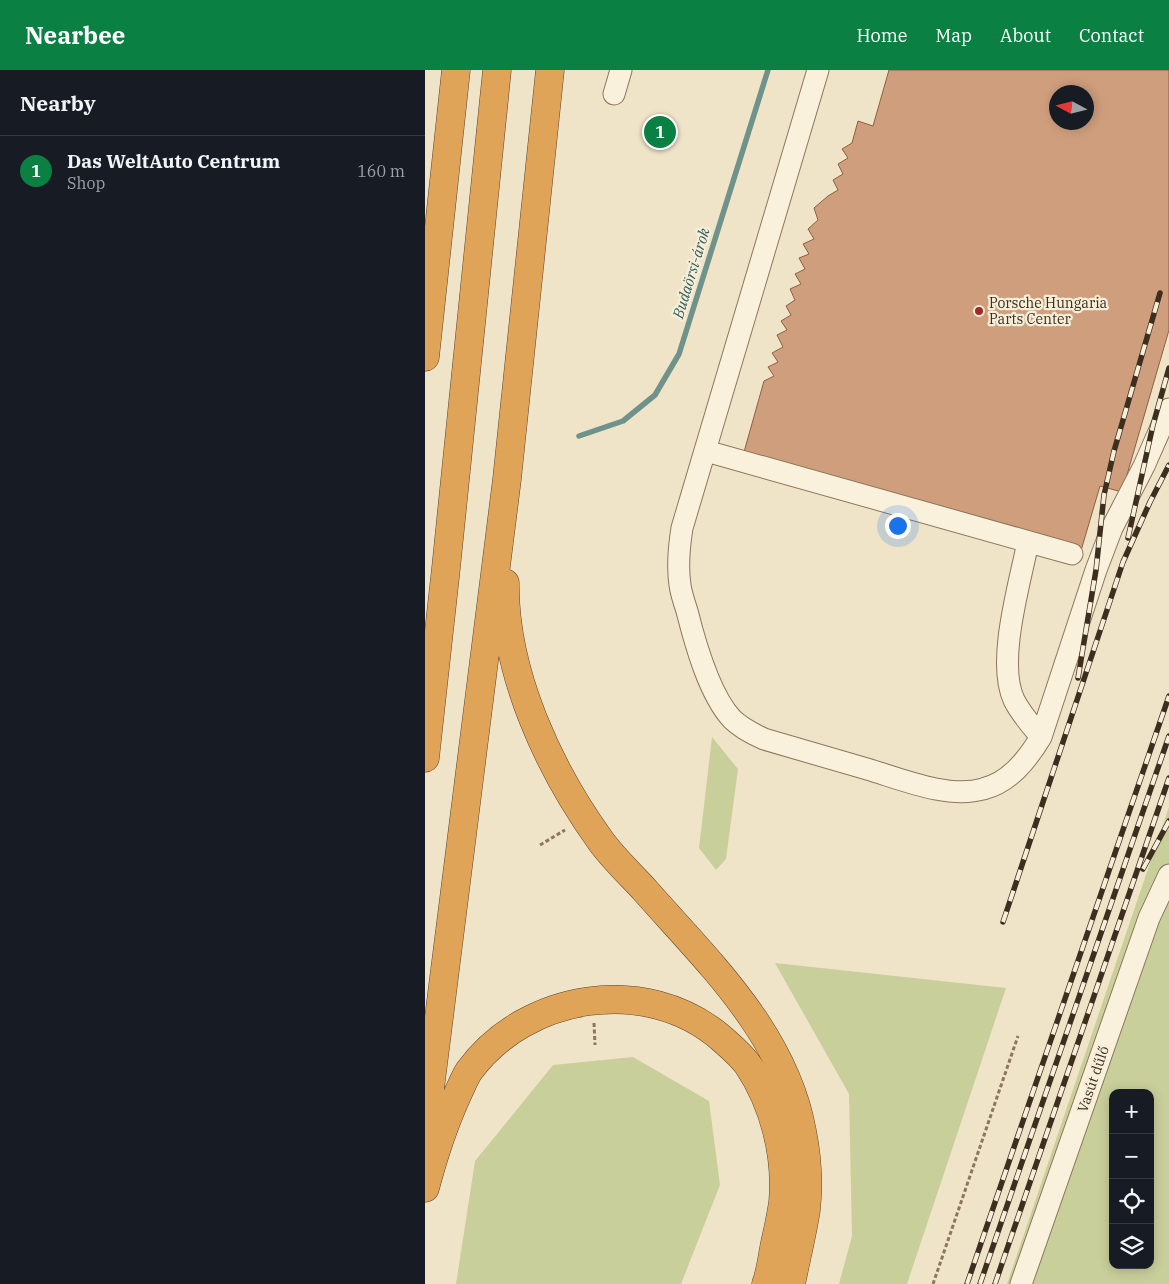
<!DOCTYPE html>
<meta charset="utf-8">
<style>
:root{--surface:#171b24;--page:#242831;--text:#f1f3f6;--muted:#9ea1a6;--line:#363941;--accent:#0b8043}
body{margin:0;font-family:"IBM Plex Serif",serif;background:var(--page);color:var(--text)}
.controls{position:absolute;right:15px;bottom:15px;display:grid;overflow:hidden;border-radius:10px;box-shadow:0 2px 12px #0003}
.controls button{width:45px;height:45px;display:grid;place-items:center;padding:0;border:0;border-bottom:1px solid var(--line);background:var(--surface);color:var(--text);font:25px sans-serif}
.compass{position:absolute;left:624px;top:15px;width:45px;height:45px;border-radius:50%;background:var(--surface);box-shadow:0 2px 12px #0003;rotate:277deg}
.you{position:absolute;left:472px;top:455px;width:18px;height:18px;margin:-12px;border:4px solid #fff;border-radius:50%;background:#1a73e8;box-shadow:0 0 0 8px #1a73e833}
.badge{display:grid;place-items:center;width:32px;height:32px;border-radius:50%;background:var(--accent);color:#fff;font-size:16px;font-weight:700}
.pin{position:absolute;translate:-50% -50%;border:2px solid #fff;box-shadow:0 1px 5px #0006}
.list{margin:0;padding:0;list-style:none}
h2{display:flex;justify-content:space-between;align-items:center;height:65px;margin:0;padding:0 20px;font-size:21px}
h2 small{font-size:16px;font-weight:400;color:var(--muted)}
.list li{display:grid;grid-template-columns:32px 1fr auto;gap:15px;align-items:center;box-sizing:border-box;height:70px;padding:0 20px;border-top:1px solid var(--line)}
.list b{display:block;font-size:19px;white-space:nowrap}
.list p{margin:0;font-size:16px;white-space:nowrap;color:var(--muted)}
.list em{font-size:16px;font-style:normal;color:var(--muted)}
.icon{flex:none;width:28px;height:28px;fill:none;stroke:currentColor;stroke-width:2;stroke-linecap:round;stroke-linejoin:round}
.map{position:relative;flex:none;width:744px;height:1214px;overflow:hidden}
header{display:flex;align-items:center;gap:30px;box-sizing:border-box;height:70px;padding:0 25px;background:var(--accent);color:#fff}
header strong{font-size:24px}
nav{display:flex;gap:28px;margin-inline-start:auto;font-size:18px}
main{display:flex}
aside{flex:1;background:var(--surface)}
.map>svg:first-child{display:block}
.green{fill:#c9cf9b;fill-rule:evenodd}
.lines{fill:none;stroke-linecap:round;stroke-linejoin:round}
.stream{stroke:#6f938a;stroke-width:5.5}
.building{fill:#cf9f7d;stroke:#8d5f41;fill-rule:evenodd}
.minor-casing{stroke:#8d765c;stroke-width:23}
.highway-casing{stroke:#5b4430;stroke-width:29}
.path{stroke:#8d765c;stroke-width:3;stroke-dasharray:4 2.5;stroke-linecap:butt}
.minor{stroke:#faf1dc;stroke-width:21}
.highway{stroke:#e0a458;stroke-width:28}
.rail-casing{stroke:#3d2e20;stroke-width:5.5}
.rail{stroke:#f7eed8;stroke-width:4;stroke-dasharray:11;stroke-linecap:butt}
.poi-dot{fill:#9e2a2b;stroke:#f7eed8;stroke-width:2}
.labels{text-anchor:middle;dominant-baseline:central;stroke-width:4.5;stroke-linejoin:round;paint-order:stroke}
.poi-label{font-size:14px;fill:#3d2e20;stroke:#f7eed8;text-anchor:start}
.street-label{font-size:14px;fill:#3d2e20;stroke:#f7eed8}
.water-label{font-size:15px;font-style:italic;fill:#2f5d5a;stroke:#f7eed8}
</style>
<header>
<strong>Nearbee</strong>
<nav><a>Home</a><a>Map</a><a>About</a><a>Contact</a></nav>
</header>
<main>
<aside>
<h2>Nearby<small></small></h2>
<ul class="list">
<li><span class="badge">1</span><div><b>Das WeltAuto Centrum</b><p>Shop</p></div><em>160 m</em></li>
</ul>
</aside>
<div class="map">
<svg width="744" height="1214" viewBox="0 0 744 1214">
<rect width="100%" height="100%" fill="#f0e4c8"/>
<!-- green -->
<path class="green" d="M 287,667 L 313,699 L 301,789 L 291,800 L 274,778 Z
M 744,737 L 744,1214 L 582,1214 ZM 688,1023 L 725,1023 L 725,1195 L 688,1195 Z
M 350,893 L 581,918 L 482,1214 L 414,1214 L 427,1166 L 424,1024 Z
M 208,987 L 284,1031 L 295,1115 L 256,1214 L 31,1214 L 50,1091 L 128,995 Z"/>
<g class="lines">
<!-- stream -->
<path class="stream" d="M 154,366 L 198,351 L 230,325 L 254,284 L 343,0"/>
</g>
<!-- building -->
<path class="building" d="M 464,0 L 744,0 L 744,260 L 697,422 L 675,416 L 655,484 L 319,382 L 339,311 L 349,306 L 343,297 L 353,292 L 347,283 L 358,277 L 352,265 L 362,260 L 356,251 L 366,245 L 361,236 L 370,230 L 365,219 L 376,214 L 370,204 L 380,199 L 374,188 L 384,184 L 378,174 L 389,169 L 383,159 L 393,150 L 389,138 L 403,126 L 413,120 L 408,110 L 418,104 L 413,94 L 423,88 L 417,79 L 427,73 L 433,51 L 448,56 ZM 632,22 L 662,22 L 662,52 L 632,52 Z"/>
<g class="lines">
<defs>
<path id="minor" d="M 393,0 L 257,458 C 254,477 252,495 255,515 C 256,523 259,532 262,541 C 270,573 284,624 307,649 C 316,658 328,664 339,669 C 374,679 408,689 442,699 C 476,709 523,729 558,719 C 585,712 602,690 616,667 L 671,500 L 687,458 L 719,396 L 744,339
M 189,24 L 196,0
M 281,381 L 647,484
M 603,472 C 595,513 571,592 589,630 C 596,644 606,655 616,667
M 596,1214 L 724,848 L 744,805"/>
<path id="highway" d="M 0,287 L 31,0
M 80,513 C 79,603 124,699 175,770 C 187,787 204,803 218,818 C 281,890 359,962 377,1061 C 382,1086 384,1114 381,1140 C 377,1165 371,1189 366,1214
M 0,688 L 21,498 L 72,0
M 0,1058 L 82,409 L 125,0
M 0,1118 C 9,1084 19,1053 34,1021 C 37,1015 40,1007 44,1001 C 101,923 222,904 296,968 C 305,976 316,985 323,995 C 349,1034 362,1085 358,1132 C 356,1146 353,1160 350,1173 C 347,1187 346,1201 341,1214"/>
</defs>
<!-- minor casing -->
<use href="#minor" class="minor-casing"/>
<!-- highway casing -->
<use href="#highway" class="highway-casing"/>
<!-- path -->
<path class="path" d="M 115,775 L 140,760
M 169,953 L 170,975
M 508,1214 L 593,966"/>
<!-- minor -->
<use href="#minor" class="minor"/>
<!-- highway -->
<use href="#highway" class="highway"/>
<defs>
<path id="rail" d="M 703,468 L 728,355 L 744,298
M 653,608 L 671,500 L 679,425 L 689,381 L 735,223
M 718,799 L 744,751
M 578,852 L 698,492 L 725,432 L 744,395
M 542,1214 L 744,626
M 555,1214 L 744,666
M 570,1214 L 744,708"/>
</defs>
<!-- rail casing -->
<use href="#rail" class="rail-casing"/>
<!-- rail -->
<use href="#rail" class="rail"/>
</g>
<!-- markers -->
<circle class="poi-dot" cx="554" cy="241" r="5"/>
<g class="labels">
<!-- poi labels -->
<g class="poi-label">
<text x="564" y="233">Porsche Hungaria<tspan x="564" dy="16">Parts Center</tspan></text>
</g>
<!-- street labels -->
<g class="street-label">
<text transform="translate(668 1009) rotate(-71)">Vasút dűlő</text>
</g>
<!-- water labels -->
<g class="water-label">
<text transform="translate(266 203) rotate(-73)">Budaörsi-árok</text>
</g>
</g>
</svg>
<div class="controls">
<button>+</button>
<button>−</button>
<button><svg class="icon" aria-label="locate" viewBox="0 0 24 24"><circle cx="12" cy="12" r="6"/><path d="M12 2v4M12 18v4M2 12h4M18 12h4"/></svg></button>
<button><svg class="icon" aria-label="layers" viewBox="0 0 24 24"><path d="M12 4l9 5-9 5-9-5zM3 14l9 5 9-5"/></svg></button>
</div>
<svg class="compass" viewBox="-18 -18 36 36"><path d="M0-13l5 13h-10z" fill="#e53935"/><path d="M0 13l5-13h-10z" fill="#9ea1a6"/></svg>
<div class="you"></div>
<div class="pin badge" style="left:235px;top:62px">1</div>
</div>
</main>
